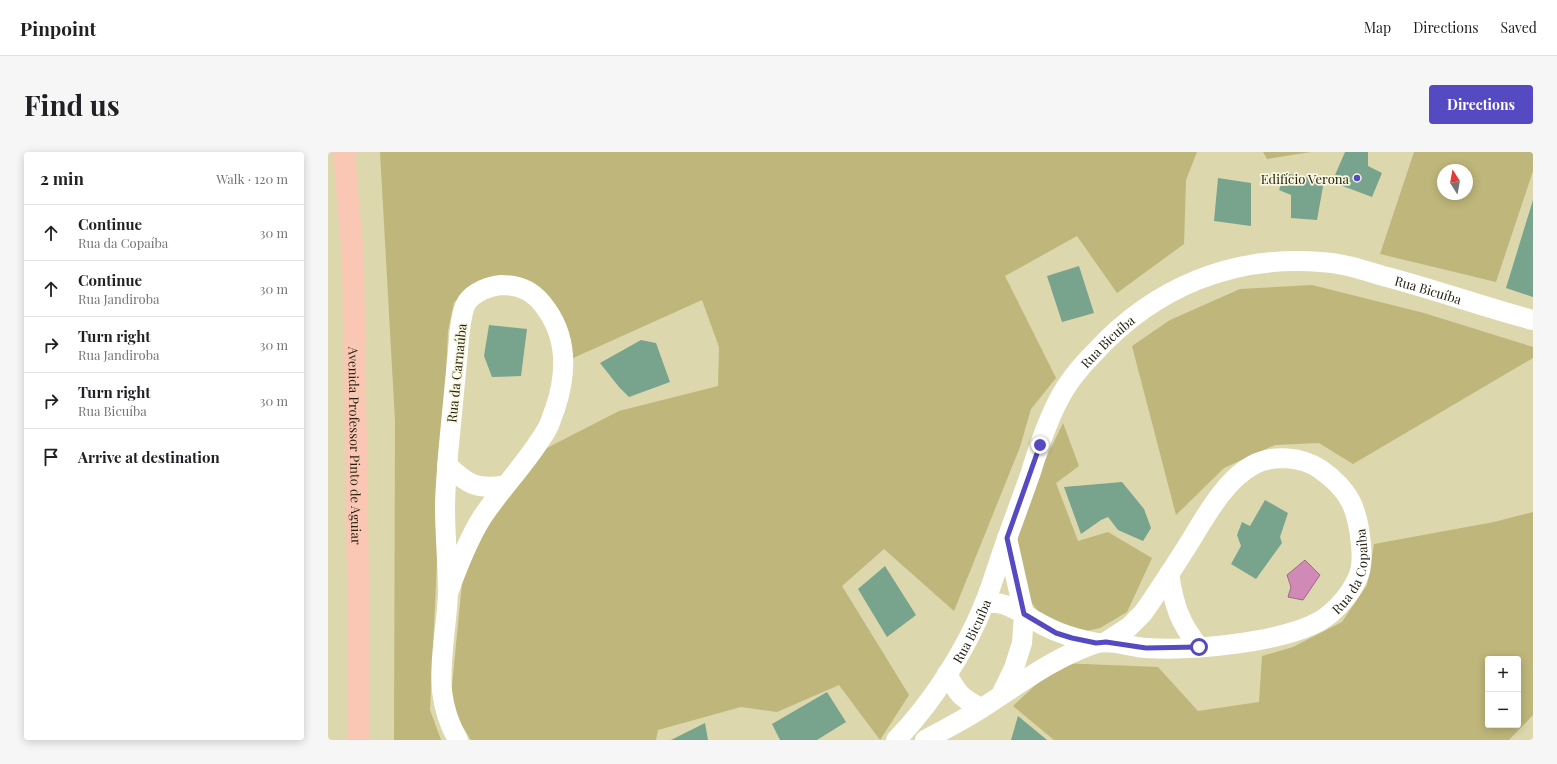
<!DOCTYPE html>
<meta charset="utf-8">
<style>
:root{--surface:#fff;--page:#f6f6f6;--text:#202124;--muted:#757577;--line:#e0e0e0;--accent:#554ac2}
body{margin:0;font-family:"Playfair Display",serif;background:var(--page);color:var(--text)}
.controls{position:absolute;right:12px;bottom:12px;display:grid;overflow:hidden;border-radius:4px;box-shadow:0 2px 10px #0003}
.controls button{width:36px;height:36px;display:grid;place-items:center;padding:0;border:0;border-bottom:1px solid var(--line);background:var(--surface);color:var(--text);font:20px sans-serif}
.compass{position:absolute;left:1109px;top:12px;width:36px;height:36px;border-radius:50%;background:var(--surface);box-shadow:0 2px 10px #0003;rotate:349deg}
.stop{position:absolute;width:12px;height:12px;margin:-9px;border:3px solid #554ac2;border-radius:50%;background:#fff}
.stop.end{background:#554ac2;border-color:#fff;box-shadow:0 1px 4px #0008}
.list{margin:0;padding:0;list-style:none}
h2{display:flex;justify-content:space-between;align-items:center;height:52px;margin:0;padding:0 16px;font-size:17px}
h2 small{font-size:13px;font-weight:400;color:var(--muted)}
.list li{display:grid;grid-template-columns:26px 1fr auto;gap:12px;align-items:center;box-sizing:border-box;height:56px;padding:0 16px;border-top:1px solid var(--line)}
.list b{display:block;font-size:15px;white-space:nowrap}
.list p{margin:0;font-size:13px;white-space:nowrap;color:var(--muted)}
.list em{font-size:13px;font-style:normal;color:var(--muted)}
.icon{flex:none;width:22px;height:22px;fill:none;stroke:currentColor;stroke-width:2;stroke-linecap:round;stroke-linejoin:round}
.map{position:relative;flex:none;width:1205px;height:588px;overflow:hidden;border-radius:4px}
header{display:flex;align-items:center;gap:24px;box-sizing:border-box;height:56px;padding:0 20px;background:var(--surface);border-bottom:1px solid var(--line)}
header strong{font-size:19px}
nav{display:flex;gap:22px;margin-inline-start:auto;font-size:14px}
.intro{display:flex;align-items:center;justify-content:space-between;box-sizing:border-box;height:96px;padding:0 24px}
h1{margin:0;font-size:28px}
.button{padding:10px 18px;border-radius:4px;background:var(--accent);color:#fff;font-size:14px;font-weight:700}
main{display:flex;gap:24px;padding:0 24px}
aside{flex:1;background:var(--surface);border-radius:4px;box-shadow:0 2px 10px #0003}
.map>svg:first-child{display:block}
.green{fill:#beb67a;fill-rule:evenodd}
.water{fill:#d189b7;stroke:#9d6a85}
.building{fill:#78a38d}
.lines{fill:none;stroke-linecap:round;stroke-linejoin:round}
.street{stroke:#fff;stroke-width:20}
.primary{stroke:#f9c7b3;stroke-width:22}
.route{stroke:#554ac2;stroke-width:5}
.poi-dot{fill:#554ac2;stroke:#f9f7e1;stroke-width:1.5}
.labels{text-anchor:middle;dominant-baseline:central;stroke-width:3.5;stroke-linejoin:round;paint-order:stroke}
.poi-label{font-size:13px;fill:#242211;stroke:#f9f7e1;text-anchor:end}
.street-label{font-size:13px;fill:#242211;stroke:#f9f7e1}
</style>
<header>
<strong>Pinpoint</strong>
<nav><a>Map</a><a>Directions</a><a>Saved</a></nav>
</header>
<div class="intro"><h1>Find us</h1><a class="button">Directions</a></div>
<main>
<aside>
<h2>2 min<small>Walk · 120 m</small></h2>
<ul class="list">
<li><svg class="icon" aria-label="ahead" viewBox="0 0 24 24"><path d="M12 20V5M6 11l6-6 6 6"/></svg><div><b>Continue</b><p>Rua da Copaíba</p></div><em>30 m</em></li>
<li><svg class="icon" aria-label="ahead" viewBox="0 0 24 24"><path d="M12 20V5M6 11l6-6 6 6"/></svg><div><b>Continue</b><p>Rua Jandiroba</p></div><em>30 m</em></li>
<li><svg class="icon" aria-label="right" viewBox="0 0 24 24"><path d="M7 20v-9h11M14 6l5 5-5 5"/></svg><div><b>Turn right</b><p>Rua Jandiroba</p></div><em>30 m</em></li>
<li><svg class="icon" aria-label="right" viewBox="0 0 24 24"><path d="M7 20v-9h11M14 6l5 5-5 5"/></svg><div><b>Turn right</b><p>Rua Bicuíba</p></div><em>30 m</em></li>
<li><svg class="icon" aria-label="arrive" viewBox="0 0 24 24"><path d="M6 21V4h12l-3 4 3 4H6"/></svg><div><b>Arrive at destination</b></div></li>
</ul>
</aside>
<div class="map">
<svg width="1205" height="588" viewBox="0 0 1205 588">
<rect width="100%" height="100%" fill="#dcd7ac"/>
<!-- green -->
<path class="green" d="M 52,0 L 869,0 L 858,28 L 856,92 L 789,141 L 749,84 L 677,124 L 728,226 L 703,257 L 692,295 L 626,459 L 556,397 L 514,434 L 581,543 L 552,588 L 511,533 L 449,560 L 413,555 L 330,578 L 328,588 L 143,588 L 122,554 L 140,370 L 217,297 L 291,259 L 390,234 L 391,195 L 374,148 L 243,207 L 224,153 L 164,125 L 126,150 L 120,179 L 102,558 L 113,588 L 66,588 L 67,269 Z
M 935,0 L 983,0 L 939,7 Z
M 1086,0 L 1205,0 L 1205,19 L 1168,130 L 1052,102 ZM 1115,18 L 1139,18 L 1139,42 L 1115,42 Z
M 984,133 L 1096,161 L 1205,195 L 1205,206 L 1025,312 L 991,291 L 947,293 L 896,316 L 848,363 L 804,194 L 842,168 L 912,137 Z
M 735,271 L 751,314 L 728,331 L 750,389 L 780,380 L 824,406 L 799,460 L 772,476 L 749,481 L 716,467 L 693,437 L 684,392 L 710,323 Z
M 1205,360 L 1205,563 L 1181,588 L 726,588 L 685,554 L 731,511 L 830,515 L 870,559 L 931,550 L 934,504 L 965,495 L 1014,470 L 1039,433 L 1046,392 L 1166,370 ZM 1160,507 L 1190,507 L 1190,573 L 1160,573 Z"/>
<!-- water -->
<path class="water" d="M 977,408 L 992,423 L 975,448 L 960,445 L 963,435 L 959,423 Z"/>
<!-- building -->
<path class="building" d="M 1017,0 L 1040,0 L 1040,14 L 1054,21 L 1044,45 L 1004,30 Z
M 957,21 L 996,29 L 989,68 L 963,66 L 963,43 L 951,38 Z
M 890,26 L 923,31 L 923,74 L 886,69 Z
M 1205,48 L 1205,145 L 1178,136 Z
M 751,114 L 766,161 L 734,170 L 719,124 Z
M 161,173 L 199,177 L 193,224 L 164,225 L 156,204 Z
M 313,188 L 328,191 L 342,230 L 301,245 L 291,235 L 272,211 Z
M 794,330 L 816,357 L 823,376 L 815,389 L 790,378 L 780,365 L 773,368 L 753,382 L 736,335 Z
M 937,348 L 960,361 L 952,385 L 954,391 L 928,427 L 903,412 L 913,394 L 909,383 L 914,370 L 922,374 Z
M 557,414 L 588,463 L 559,485 L 530,437 Z
M 499,540 L 518,570 L 489,588 L 452,588 L 444,572 Z
M 690,564 L 719,588 L 683,588 Z
M 377,571 L 380,588 L 343,588 Z"/>
<g class="lines">
<!-- street -->
<g class="street">
<path d="M 119,313 C 140,333 149,338 178,333"/>
<path d="M 679,386 L 696,462 C 721,478 739,485 769,491"/>
<path d="M 841,422 C 846,453 851,470 871,495"/>
<path d="M 120,441 C 129,416 139,390 153,367 C 173,336 201,309 219,277 C 223,271 224,263 227,257 C 238,224 240,188 219,158 C 207,140 194,133 173,133 C 161,134 146,140 139,150 C 131,163 131,194 129,209 C 126,241 123,272 120,303 C 119,320 117,338 117,355 C 117,383 120,412 120,441 C 119,473 111,507 114,539 C 116,556 122,574 130,588"/>
<path d="M 657,451 C 675,450 681,454 696,462 L 694,491 L 686,516 L 673,543"/>
<path d="M 619,522 C 630,542 633,546 653,556"/>
<path id="s1" d="M 568,588 C 604,551 638,498 657,450 C 664,433 669,415 675,398 C 684,372 694,346 703,320 C 710,297 718,273 729,251 C 738,232 752,215 767,200 C 827,135 904,103 993,110 C 1014,111 1035,118 1055,124 C 1106,137 1155,155 1205,168"/>
<path id="s2" d="M 597,588 C 616,578 635,568 654,556 C 690,533 725,506 766,492 C 782,487 802,495 818,496 C 863,499 952,491 992,469 C 1007,460 1022,443 1029,427 C 1034,418 1034,403 1033,393 C 1030,357 1022,338 992,317 C 974,305 945,302 925,313 C 896,328 875,369 858,396 C 844,418 830,440 815,461 L 801,475 L 778,490"/>
</g>
<!-- primary -->
<path class="primary" id="s3" d="M 16,0 L 25,106 L 31,490 L 31,588"/>
</g>
<g class="lines">
<!-- route -->
<path class="route" d="M 712,293 L 679,386 L 696,462 L 728,481 L 744,486 L 768,491 L 778,490 L 818,496 L 871,495"/>
</g>
<!-- markers -->
<circle class="poi-dot" cx="1029" cy="26" r="4"/>
<g class="labels">
<!-- poi labels -->
<g class="poi-label">
<text x="1021" y="26">Edifício Verona</text>
</g>
<!-- street labels -->
<g class="street-label">
<text stroke="none"><textPath href="#s1" startOffset="804">Rua Bicuíba</textPath></text>
<text stroke="none"><textPath href="#s1" startOffset="457">Rua Bicuíba</textPath></text>
<text transform="translate(128 221) rotate(-84)">Rua da Carnaúba</text>
<text stroke="none"><textPath href="#s3" startOffset="294">Avenida Professor Pinto de Aguiar</textPath></text>
<text stroke="none"><textPath href="#s2" startOffset="487">Rua da Copaíba</textPath></text>
<text stroke="none"><textPath href="#s1" startOffset="133">Rua Bicuíba</textPath></text>
</g>
</g>
</svg>
<div class="controls">
<button>+</button>
<button>−</button>
</div>
<svg class="compass" viewBox="-18 -18 36 36"><path d="M0-13l5 13h-10z" fill="#e53935"/><path d="M0 13l5-13h-10z" fill="#757577"/></svg>
<div class="stop" style="left:871px;top:495px"></div>
<div class="stop end" style="left:712px;top:293px"></div>
</div>
</main>
